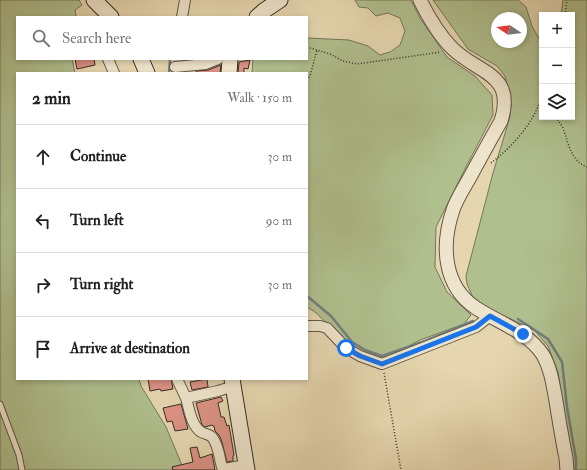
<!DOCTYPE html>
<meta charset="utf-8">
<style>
:root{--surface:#fff;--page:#f6f6f6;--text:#202124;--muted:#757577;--line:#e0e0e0}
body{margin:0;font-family:"IM FELL Double Pica",serif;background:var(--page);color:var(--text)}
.controls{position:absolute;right:12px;top:12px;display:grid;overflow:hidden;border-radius:0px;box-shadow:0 2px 6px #0003}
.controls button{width:36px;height:36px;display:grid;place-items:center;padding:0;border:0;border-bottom:1px solid var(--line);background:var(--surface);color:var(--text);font:20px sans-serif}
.compass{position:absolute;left:491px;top:12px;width:36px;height:36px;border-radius:50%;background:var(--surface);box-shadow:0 2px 6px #0003;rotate:283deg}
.stop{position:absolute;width:12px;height:12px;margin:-9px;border:3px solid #1a73e8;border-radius:50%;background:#fff}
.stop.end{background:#1a73e8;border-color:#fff;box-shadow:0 1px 4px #0008}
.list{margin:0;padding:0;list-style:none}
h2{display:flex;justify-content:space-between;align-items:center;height:52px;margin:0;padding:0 16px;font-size:17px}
h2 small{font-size:13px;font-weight:400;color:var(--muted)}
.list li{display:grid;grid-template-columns:26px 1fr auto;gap:12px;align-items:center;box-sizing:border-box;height:64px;padding:0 16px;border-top:1px solid var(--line)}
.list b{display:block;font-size:15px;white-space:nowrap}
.list em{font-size:13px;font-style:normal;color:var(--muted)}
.icon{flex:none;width:22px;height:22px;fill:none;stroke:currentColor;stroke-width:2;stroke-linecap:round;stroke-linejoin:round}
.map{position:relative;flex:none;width:587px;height:470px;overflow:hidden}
.search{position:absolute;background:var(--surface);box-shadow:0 2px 6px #0003;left:16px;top:16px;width:292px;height:44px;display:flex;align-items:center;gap:10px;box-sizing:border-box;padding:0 14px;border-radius:0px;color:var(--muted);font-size:15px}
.panel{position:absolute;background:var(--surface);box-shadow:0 2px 6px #0003;left:16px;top:72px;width:292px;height:308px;border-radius:0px}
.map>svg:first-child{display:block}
.green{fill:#b0bf8e;stroke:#74765a;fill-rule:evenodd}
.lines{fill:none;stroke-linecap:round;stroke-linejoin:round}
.stream{stroke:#737f7c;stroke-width:2.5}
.building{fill:#dc9285;stroke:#372c25}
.service-casing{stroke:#625648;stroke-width:7}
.minor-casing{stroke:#625648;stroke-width:12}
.tertiary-casing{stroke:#625648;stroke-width:15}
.secondary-casing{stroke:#372c25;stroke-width:17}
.path{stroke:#372c25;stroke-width:1.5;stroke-dasharray:1 2;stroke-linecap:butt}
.service{stroke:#eee4cb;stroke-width:5}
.minor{stroke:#eee4cb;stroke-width:10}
.tertiary{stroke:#eee4cb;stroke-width:13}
.secondary{stroke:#eee4cb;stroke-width:15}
.route{stroke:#1a73e8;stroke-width:5}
</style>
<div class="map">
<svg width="587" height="470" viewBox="0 0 587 470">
<rect width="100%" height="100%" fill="#e5d6af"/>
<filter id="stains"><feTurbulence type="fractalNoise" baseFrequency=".005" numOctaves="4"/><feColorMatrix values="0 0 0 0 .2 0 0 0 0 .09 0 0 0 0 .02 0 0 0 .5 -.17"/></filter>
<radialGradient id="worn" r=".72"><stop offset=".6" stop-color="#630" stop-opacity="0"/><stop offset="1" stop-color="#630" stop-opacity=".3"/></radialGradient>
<!-- green -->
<path class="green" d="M 0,0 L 79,0 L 82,5 L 75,10 L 76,17 L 17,17 L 17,59 L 72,59 L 75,73 L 17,73 L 17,379 L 139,379 L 141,386 L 166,427 L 184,470 L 0,470 Z
M 355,0 L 411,0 L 420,18 L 447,57 L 475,76 L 492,95 L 493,115 L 467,165 L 436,227 L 435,267 L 447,292 L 471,315 L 464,324 L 420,340 L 390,356 L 378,357 L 363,353 L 350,345 L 315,312 L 307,307 L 307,73 L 252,73 L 253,59 L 307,59 L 307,38 L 349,40 L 368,46 L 380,55 L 390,52 L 400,45 L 405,31 L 400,18 L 388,13 L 376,16 L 368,8 L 359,7 Z
M 433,0 L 518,0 L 526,7 L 532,26 L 542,44 L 542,117 L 572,117 L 572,15 L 561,15 L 563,0 L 587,0 L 587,470 L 573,470 L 558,372 L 548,346 L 534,330 L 475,302 L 467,284 L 466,276 L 493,173 L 510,117 L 511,103 L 505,76 L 497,66 L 468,49 ZM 497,18 L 521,18 L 521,42 L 497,42 Z"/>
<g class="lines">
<!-- stream -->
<path class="stream" d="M 169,73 L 170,59
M 307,296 L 331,316 L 352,342 L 365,350 L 382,356 L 425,341 L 473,321
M 518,319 L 548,339 L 562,362 L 567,407 L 576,459 L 576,470"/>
</g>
<!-- building -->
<path class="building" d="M 75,59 L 94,59 L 95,65 L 77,69 Z
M 250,60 L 248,69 L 244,68 L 244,73 L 238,73 L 239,62 Z
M 221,65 L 220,73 L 197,73 L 196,71 L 208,70 Z
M 148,379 L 171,379 L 173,389 L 161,391 L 160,389 L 150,391 Z
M 207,379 L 208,387 L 192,390 L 190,382 Z
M 221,397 L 223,401 L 218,403 L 221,417 L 224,417 L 227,426 L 229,425 L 234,455 L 233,456 L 233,461 L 227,462 L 222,442 L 219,435 L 215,431 L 214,426 L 213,426 L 212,425 L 205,427 L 202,425 L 196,403 Z
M 181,404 L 188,429 L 175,431 L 172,421 L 167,422 L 163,408 Z
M 197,447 L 200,458 L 212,454 L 215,470 L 173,470 L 172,467 L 193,462 L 190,448 Z"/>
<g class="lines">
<defs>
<path id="service" d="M 0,404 L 19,455 L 22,470"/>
<path id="minor" d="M 182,17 L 185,0
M 108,59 L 114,73
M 175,67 L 206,64 L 218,59
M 307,326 L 320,326 L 327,328 L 346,348 L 360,356 L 382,364 L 476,327 L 490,316
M 177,379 L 186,398 L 218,391 L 234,386
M 186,398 C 189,408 191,425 201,432 C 205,434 209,434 212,437 C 219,446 219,457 222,467 L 224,469 L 246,465"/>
<path id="tertiary" d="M 420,0 C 429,18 438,34 452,48 C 478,74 516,73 501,121 C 490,140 480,159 470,177 C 464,188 457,198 453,210 C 441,245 443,286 476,308 C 499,323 527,331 543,355 C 551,369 553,385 556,401 C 559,420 562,439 566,458 L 567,470"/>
<path id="secondary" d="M 94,0 L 111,17
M 257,17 L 265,10 L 280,0
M 141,59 L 147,73
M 229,73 L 230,59
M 232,379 L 247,470"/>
</defs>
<!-- service casing -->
<use href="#service" class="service-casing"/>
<!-- minor casing -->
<use href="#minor" class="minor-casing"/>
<!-- tertiary casing -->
<use href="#tertiary" class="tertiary-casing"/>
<!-- secondary casing -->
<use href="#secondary" class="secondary-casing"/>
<!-- path -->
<path class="path" d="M 565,15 L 567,0
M 307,47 L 330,54 L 343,61 L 357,64 L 441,52
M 307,80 L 310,76 L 317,50
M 556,117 C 558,121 561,124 563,128 C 569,144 570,160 587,167
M 491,163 C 512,147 535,122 542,95
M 307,256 L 308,256
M 384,373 L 401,470"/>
<!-- service -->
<use href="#service" class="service"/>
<!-- minor -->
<use href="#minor" class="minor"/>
<!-- tertiary -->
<use href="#tertiary" class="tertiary"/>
<!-- secondary -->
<use href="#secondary" class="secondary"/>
</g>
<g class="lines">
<!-- route -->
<path class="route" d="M 346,348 L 360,356 L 382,364 L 476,327 L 490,316 L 523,334"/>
</g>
<rect width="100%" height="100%" filter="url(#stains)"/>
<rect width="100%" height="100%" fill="url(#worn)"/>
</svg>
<div class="controls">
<button>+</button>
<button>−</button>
<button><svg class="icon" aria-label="layers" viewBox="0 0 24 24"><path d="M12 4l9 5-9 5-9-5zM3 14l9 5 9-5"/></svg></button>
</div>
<svg class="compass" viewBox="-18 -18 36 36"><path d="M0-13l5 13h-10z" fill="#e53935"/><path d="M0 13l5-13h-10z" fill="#757577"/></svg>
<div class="stop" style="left:346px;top:348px"></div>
<div class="stop end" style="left:523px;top:334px"></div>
<div class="search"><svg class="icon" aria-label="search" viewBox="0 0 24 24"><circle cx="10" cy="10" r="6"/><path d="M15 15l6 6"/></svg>Search here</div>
<section class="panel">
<h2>2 min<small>Walk · 150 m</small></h2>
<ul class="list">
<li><svg class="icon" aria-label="ahead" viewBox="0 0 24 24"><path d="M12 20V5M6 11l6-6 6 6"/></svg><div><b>Continue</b></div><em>30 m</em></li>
<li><svg class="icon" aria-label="left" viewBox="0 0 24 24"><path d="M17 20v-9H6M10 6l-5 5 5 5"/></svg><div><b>Turn left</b></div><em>90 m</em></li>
<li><svg class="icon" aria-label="right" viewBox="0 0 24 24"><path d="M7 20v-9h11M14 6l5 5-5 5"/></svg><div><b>Turn right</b></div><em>30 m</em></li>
<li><svg class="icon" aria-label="arrive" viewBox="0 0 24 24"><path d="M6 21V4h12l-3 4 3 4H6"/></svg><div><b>Arrive at destination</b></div></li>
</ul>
</section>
</div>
